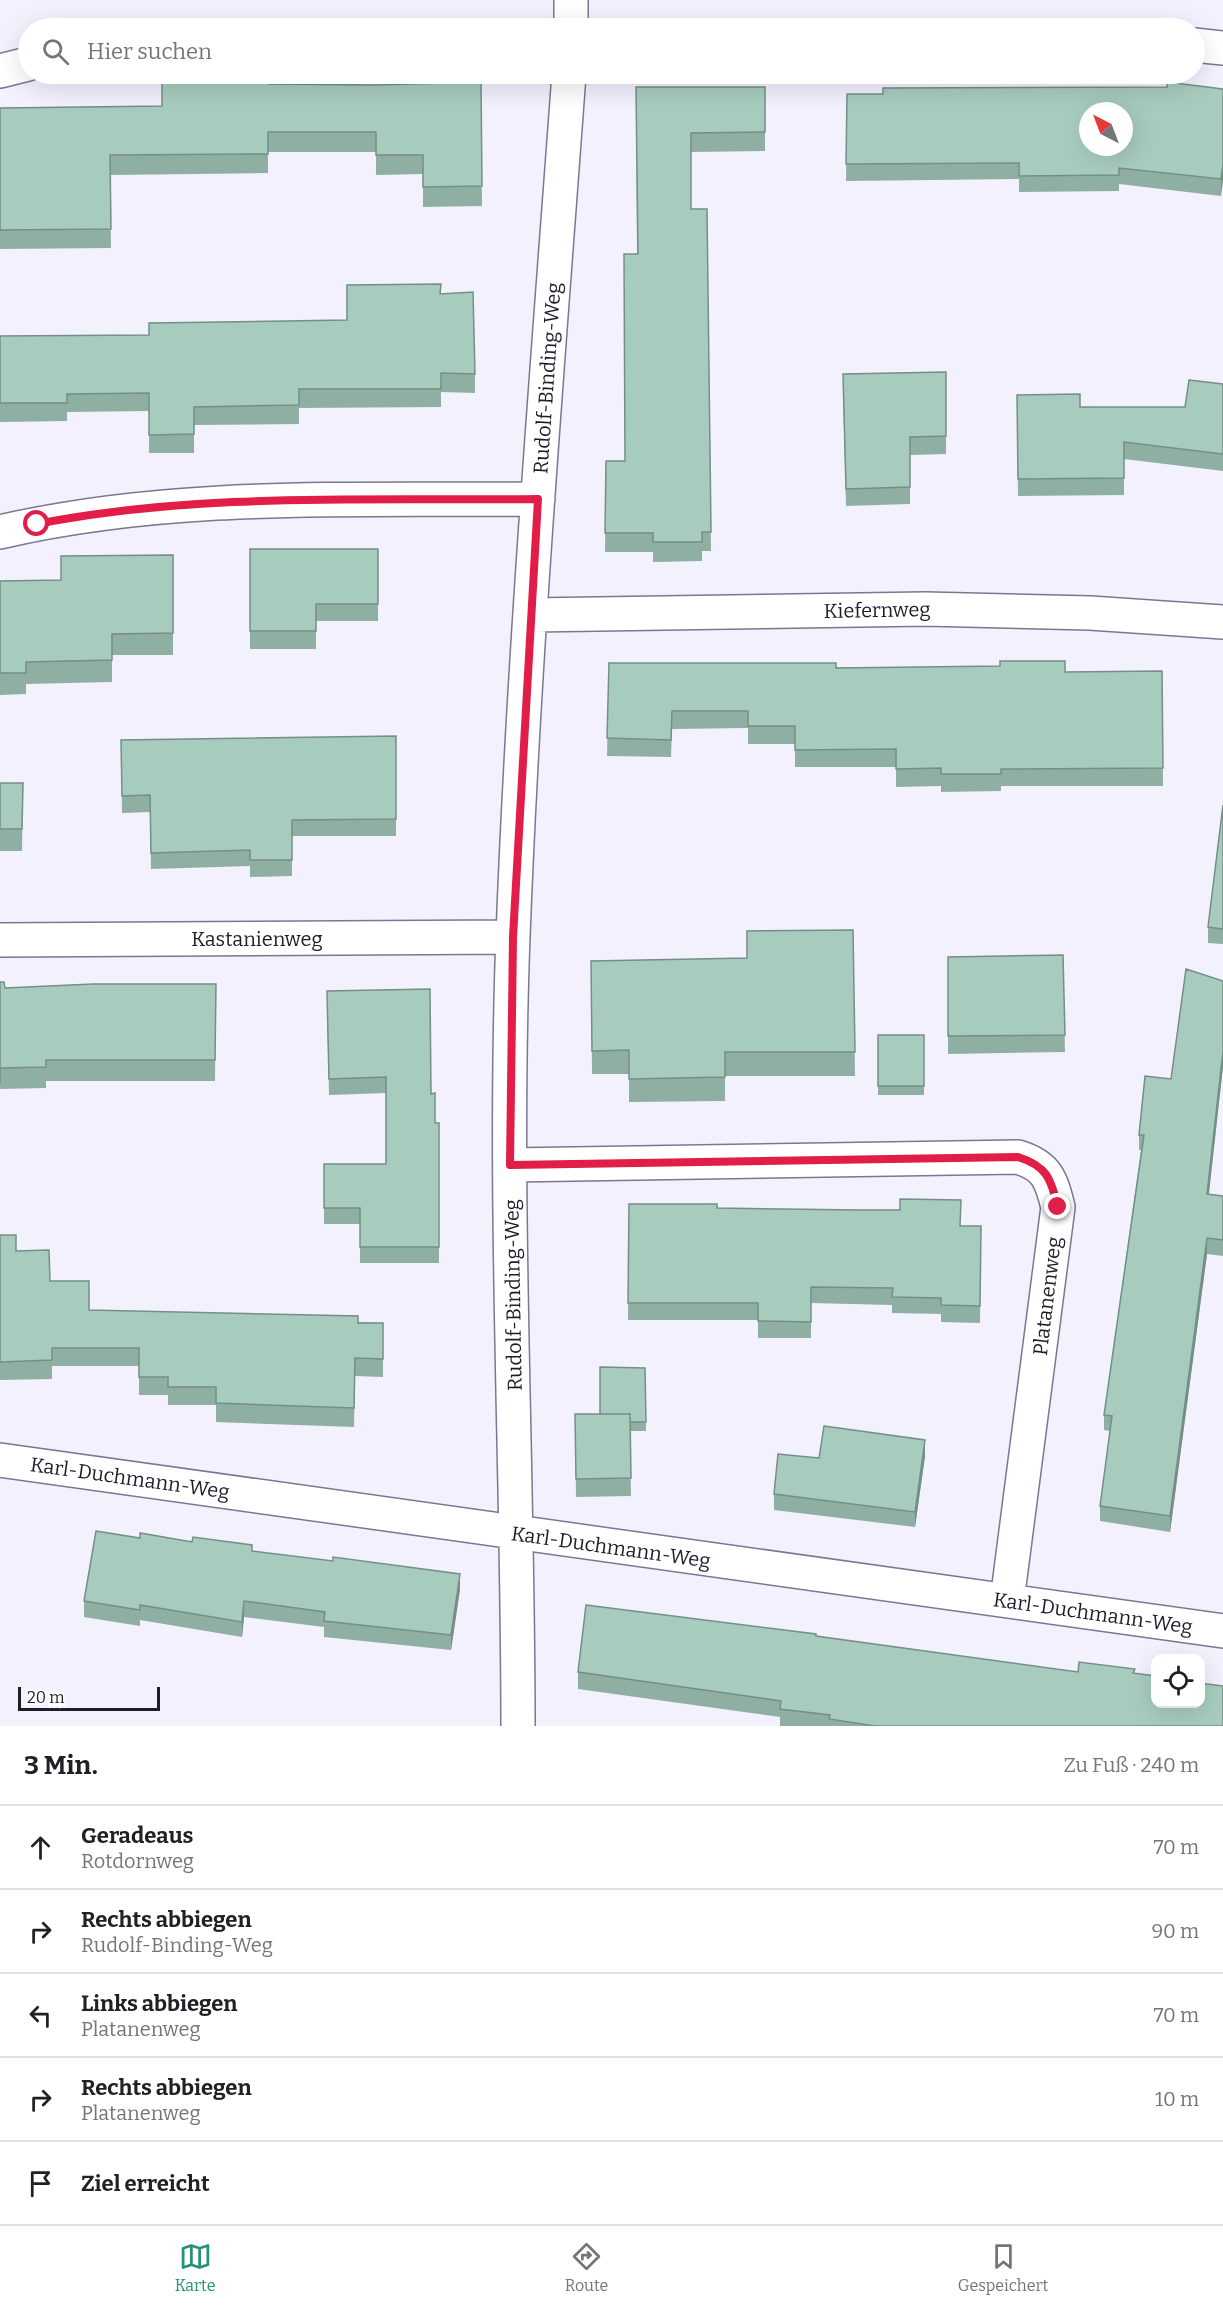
<!DOCTYPE html>
<html lang="de">
<meta charset="utf-8">
<style>
:root{--surface:#fff;--page:#f6f6f6;--text:#202124;--muted:#757577;--line:#e0e0e0;--accent:#249374}
body{margin:0;font-family:Bitter,serif;background:var(--page);color:var(--text)}
.controls{position:absolute;right:18px;bottom:18px;display:grid;overflow:hidden;border-radius:12px;box-shadow:0 6px 24px #0002}
.controls button{width:54px;height:54px;display:grid;place-items:center;padding:0;border:0;border-bottom:2px solid var(--line);background:var(--surface);color:var(--text);font:30px sans-serif}
.compass{position:absolute;left:1079px;top:102px;width:54px;height:54px;border-radius:50%;background:var(--surface);box-shadow:0 6px 24px #0002;rotate:318deg}
.scale{position:absolute;left:18px;bottom:15px;width:142px;box-sizing:border-box;padding-left:6px;border:3px solid #1e1c28;border-top:0;font-size:16px;line-height:21px;white-space:nowrap;color:#1e1c28;-webkit-text-stroke:4px #fff;paint-order:stroke}
.stop{position:absolute;width:18px;height:18px;margin:-14px;border:4px solid #e11d48;border-radius:50%;background:#fff}
.stop.end{background:#e11d48;border-color:#fff;box-shadow:0 2px 6px #0008}
.list{margin:0;padding:0;list-style:none}
h2{display:flex;justify-content:space-between;align-items:center;height:78px;margin:0;padding:0 24px;font-size:26px}
h2 small{font-size:20px;font-weight:400;color:var(--muted)}
.list li{display:grid;grid-template-columns:39px 1fr auto;gap:18px;align-items:center;box-sizing:border-box;height:84px;padding:0 24px;border-top:2px solid var(--line)}
.list b{display:block;font-size:22px;white-space:nowrap}
.list p{margin:0;font-size:20px;white-space:nowrap;color:var(--muted)}
.list em{font-size:20px;font-style:normal;color:var(--muted)}
.icon{flex:none;width:33px;height:33px;fill:none;stroke:currentColor;stroke-width:2;stroke-linecap:round;stroke-linejoin:round}
.map{position:relative;flex:none;width:1223px;height:1726px;overflow:hidden}
.search{position:absolute;background:var(--surface);box-shadow:0 6px 24px #0002;left:18px;right:18px;top:18px;height:66px;display:flex;align-items:center;gap:15px;box-sizing:border-box;padding:0 21px;border-radius:33px;color:var(--muted);font-size:22px}
.sheet{height:498px;background:var(--surface)}
nav{display:flex;justify-content:space-around;align-items:center;box-sizing:border-box;height:84px;border-top:2px solid var(--line);background:var(--surface);font-size:16px;color:var(--muted)}
nav a{display:grid;justify-items:center;gap:3px}
nav .on{color:var(--accent)}
.map>svg:first-child{display:block}
.lines{fill:none;stroke-linecap:round;stroke-linejoin:round}
.street-casing{stroke:#7c7693;stroke-width:36}
.street{stroke:#fff;stroke-width:33}
.wall{fill:#90afa3}
.shaded-wall{fill:#758f85}
.building{fill:#a7ccbe;stroke:#758f85;stroke-width:1.5;fill-rule:evenodd}
.route{stroke:#e11d48;stroke-width:8}
.labels{text-anchor:middle;dominant-baseline:central;stroke-width:4.5;stroke-linejoin:round;paint-order:stroke}
.street-label{font-size:20px;fill:#1e1c28;stroke:#fff}
</style>
<div class="map">
<svg width="1223" height="1726" viewBox="0 0 1223 1726">
<rect width="100%" height="100%" fill="#f3f1fe"/>
<g class="lines">
<defs>
<path id="street" d="M 571,0 L 571,28
M 1194,45 L 1223,48
M 0,71 L 28,64
M 0,532 C 176,491 359,501 538,499
M 531,615 L 925,609 L 1090,613 L 1223,622
M 0,940 L 513,937
M 510,1165 L 1018,1157 C 1047,1166 1051,1179 1058,1207 L 1007,1601
M 0,1460 L 1223,1631
M 518,1726 C 518,1463 503,1199 513,936 C 524,648 548,361 569,74"/>
</defs>
<!-- street casing -->
<use href="#street" class="street-casing"/>
<!-- street -->
<use href="#street" class="street"/>
</g>
<!-- wall -->
<path class="wall" d="M 481,82 L 482,206 L 423,207 L 423,174 L 376,175 L 376,152 L 268,152 L 268,173 L 110,175 L 111,248 L 0,249 L 0,108 L 162,106 L 268,84 L 375,85 Z
M 636,87 L 765,87 L 765,151 L 691,152 L 691,209 L 707,209 L 711,551 L 702,551 L 702,561 L 653,562 L 653,552 L 605,552 L 606,461 L 625,461 L 637,254 Z
M 883,88 L 1223,89 L 1221,196 L 1119,184 L 1119,191 L 1019,192 L 1019,179 L 846,181 L 847,94 L 883,94 Z
M 441,294 L 475,374 L 475,393 L 441,392 L 441,407 L 299,408 L 299,424 L 194,425 L 194,453 L 149,453 L 149,411 L 67,412 L 67,421 L 0,422 L 0,336 L 149,335 L 347,320 Z
M 946,372 L 946,454 L 910,455 L 910,504 L 846,506 L 843,391 Z
M 1223,384 L 1223,471 L 1124,459 L 1124,495 L 1018,496 L 1017,395 L 1080,407 L 1185,407 Z
M 250,549 L 378,549 L 378,621 L 316,621 L 316,649 L 250,649 Z
M 173,555 L 173,655 L 112,655 L 112,682 L 26,684 L 26,694 L 0,695 L 0,581 L 61,580 Z
M 609,663 L 1065,672 L 1162,671 L 1163,786 L 1001,786 L 1001,791 L 941,792 L 941,786 L 896,787 L 896,767 L 795,767 L 795,744 L 748,744 L 748,728 L 672,729 L 671,757 L 607,756 Z
M 396,736 L 396,836 L 292,836 L 292,876 L 250,877 L 250,866 L 151,869 L 150,812 L 122,813 L 121,740 Z
M 0,783 L 23,783 L 22,851 L 0,851 Z
M 1223,805 L 1223,944 L 1208,943 L 1208,927 Z
M 853,930 L 855,1076 L 725,1076 L 725,1101 L 629,1102 L 629,1074 L 592,1074 L 591,961 L 747,958 Z
M 1063,955 L 1065,1052 L 948,1054 L 948,957 Z
M 0,982 L 5,988 L 216,984 L 215,1081 L 46,1081 L 46,1088 L 0,1089 L 0,1105 Z
M 327,1007 L 431,1094 L 435,1123 L 439,1123 L 439,1263 L 360,1263 L 360,1224 L 324,1224 L 324,1164 L 386,1164 L 386,1093 L 329,1095 Z
M 878,1035 L 924,1035 L 924,1095 L 878,1095 Z
M 1223,1066 L 1209,1194 L 1223,1196 L 1223,1256 L 1207,1254 L 1170,1532 L 1100,1521 L 1100,1506 L 1110,1431 L 1104,1430 L 1104,1415 L 1141,1150 L 1139,1150 L 1139,1135 L 1171,1079 Z
M 629,1204 L 717,1208 L 961,1226 L 981,1226 L 980,1323 L 941,1322 L 941,1314 L 892,1313 L 892,1305 L 811,1303 L 811,1338 L 758,1338 L 758,1320 L 628,1320 Z
M 0,1235 L 16,1251 L 50,1281 L 89,1310 L 383,1323 L 383,1377 L 355,1376 L 354,1427 L 216,1422 L 216,1405 L 168,1405 L 168,1395 L 139,1395 L 139,1366 L 52,1366 L 52,1379 L 0,1380 Z
M 645,1368 L 646,1431 L 630,1431 L 631,1496 L 576,1497 L 575,1414 L 600,1414 Z
M 925,1456 L 915,1527 L 774,1510 L 774,1494 Z
M 140,1538 L 252,1551 L 460,1589 L 451,1650 L 324,1637 L 324,1627 L 244,1617 L 242,1637 L 140,1620 L 140,1626 L 84,1617 L 84,1601 Z
M 816,1636 L 1078,1672 L 1135,1673 L 1223,1726 L 780,1726 L 780,1717 L 578,1689 L 578,1672 Z"/>
<!-- shaded-wall -->
<path class="shaded-wall" d="M 1223,164 L 1223,180 L 1221,196 L 1221,179 Z
M 1223,1051 L 1223,1066 L 1207,1209 L 1207,1194 Z
M 1207,1238 L 1207,1254 L 1170,1532 L 1170,1516 Z
M 925,1440 L 925,1456 L 915,1527 L 915,1512 Z
M 460,1574 L 460,1589 L 451,1650 L 451,1635 Z
M 244,1601 L 244,1617 L 242,1637 L 242,1622 Z"/>
<!-- building -->
<path class="building" d="M 268,81 L 268,84 L 375,85 L 481,82 L 482,186 L 423,187 L 423,155 L 376,155 L 376,132 L 268,132 L 268,154 L 110,155 L 111,229 L 0,230 L 0,108 L 162,106 L 162,82 Z
M 1167,82 L 1223,89 L 1223,164 L 1221,179 L 1119,168 L 1119,175 L 1019,176 L 1019,163 L 846,164 L 847,94 L 883,94 L 883,88 L 1167,87 ZM 1088,111 L 1124,111 L 1124,147 L 1088,147 Z
M 636,87 L 765,87 L 765,132 L 691,133 L 691,209 L 707,209 L 711,532 L 702,532 L 702,542 L 653,542 L 653,533 L 605,533 L 606,461 L 625,461 L 624,254 L 638,254 Z
M 441,284 L 440,294 L 473,292 L 475,374 L 441,373 L 441,389 L 299,389 L 299,405 L 194,407 L 194,434 L 149,435 L 149,393 L 67,394 L 67,403 L 0,403 L 0,336 L 149,335 L 149,323 L 347,320 L 347,285 Z
M 946,372 L 946,436 L 910,437 L 910,487 L 846,489 L 843,374 Z
M 1189,380 L 1223,384 L 1223,454 L 1124,442 L 1124,478 L 1018,479 L 1017,395 L 1080,394 L 1080,407 L 1185,407 Z
M 250,549 L 378,549 L 378,604 L 316,604 L 316,631 L 250,631 Z
M 173,555 L 173,633 L 112,634 L 112,660 L 26,662 L 26,673 L 0,673 L 0,581 L 61,580 L 61,556 Z
M 1000,661 L 1065,661 L 1065,672 L 1162,671 L 1163,768 L 1001,769 L 1001,774 L 941,774 L 941,768 L 896,769 L 896,749 L 795,750 L 795,726 L 748,726 L 748,711 L 672,711 L 671,740 L 607,738 L 609,663 L 836,663 L 836,668 L 1000,666 Z
M 396,736 L 396,819 L 292,820 L 292,860 L 250,860 L 250,850 L 151,853 L 150,795 L 122,796 L 121,740 Z
M 0,783 L 23,783 L 22,829 L 0,829 Z
M 1223,805 L 1223,929 L 1208,927 Z
M 853,930 L 855,1052 L 725,1052 L 725,1077 L 629,1079 L 629,1050 L 592,1051 L 591,961 L 747,958 L 747,931 Z
M 1063,955 L 1065,1035 L 948,1036 L 948,957 Z
M 1186,969 L 1223,981 L 1223,1051 L 1207,1194 L 1223,1196 L 1223,1240 L 1207,1238 L 1170,1516 L 1100,1506 L 1112,1416 L 1104,1415 L 1144,1135 L 1139,1135 L 1145,1076 L 1171,1079 Z
M 0,982 L 4,982 L 5,988 L 93,984 L 216,984 L 215,1060 L 46,1060 L 46,1067 L 0,1068 L 0,1083 Z
M 430,989 L 431,1094 L 435,1093 L 435,1123 L 439,1123 L 439,1247 L 360,1247 L 360,1208 L 324,1208 L 324,1164 L 386,1164 L 386,1077 L 329,1079 L 327,991 Z
M 878,1035 L 924,1035 L 924,1086 L 878,1086 Z
M 900,1199 L 961,1200 L 960,1226 L 981,1226 L 980,1306 L 941,1305 L 941,1298 L 892,1297 L 893,1288 L 811,1287 L 811,1322 L 758,1321 L 758,1303 L 628,1303 L 629,1204 L 717,1204 L 717,1208 L 859,1210 L 900,1210 Z
M 0,1235 L 16,1235 L 16,1251 L 49,1250 L 50,1281 L 89,1281 L 89,1310 L 358,1316 L 358,1323 L 383,1323 L 383,1359 L 355,1358 L 354,1408 L 216,1403 L 216,1387 L 168,1387 L 168,1377 L 139,1377 L 139,1348 L 52,1348 L 52,1360 L 0,1362 Z
M 600,1367 L 645,1368 L 646,1422 L 630,1422 L 630,1414 L 600,1414 Z
M 575,1414 L 630,1414 L 631,1478 L 576,1479 Z
M 824,1426 L 925,1440 L 915,1512 L 774,1494 L 778,1454 L 819,1458 Z
M 96,1531 L 140,1538 L 140,1533 L 192,1542 L 193,1537 L 252,1545 L 252,1551 L 333,1561 L 333,1557 L 460,1574 L 451,1635 L 324,1621 L 325,1612 L 244,1601 L 242,1622 L 140,1605 L 140,1610 L 84,1601 Z
M 586,1605 L 816,1634 L 816,1636 L 1078,1672 L 1079,1662 L 1135,1669 L 1133,1673 L 1155,1676 L 1155,1704 L 1200,1704 L 1200,1683 L 1223,1686 L 1223,1726 L 875,1726 L 829,1719 L 830,1715 L 780,1709 L 781,1701 L 578,1672 Z"/>
<g class="lines">
<!-- route -->
<path class="route" d="M 37,524 C 199,492 373,501 538,499 L 513,937 L 510,1165 L 1018,1157 C 1047,1166 1051,1179 1058,1207"/>
</g>
<g class="labels">
<!-- street labels -->
<g class="street-label">
<text transform="translate(547 378) rotate(-86)">Rudolf-Binding-Weg</text>
<text transform="translate(877 610) rotate(-1)">Kiefernweg</text>
<text x="257" y="939">Kastanienweg</text>
<text transform="translate(513 1295) rotate(-91)">Rudolf-Binding-Weg</text>
<text transform="translate(1047 1296) rotate(-83)">Platanenweg</text>
<text transform="translate(130 1478) rotate(8)">Karl-Duchmann-Weg</text>
<text transform="translate(611 1547) rotate(8)">Karl-Duchmann-Weg</text>
<text transform="translate(1093 1613) rotate(8)">Karl-Duchmann-Weg</text>
</g>
</g>
</svg>
<div class="controls">
<button><svg class="icon" aria-label="locate" viewBox="0 0 24 24"><circle cx="12" cy="12" r="6"/><path d="M12 2v4M12 18v4M2 12h4M18 12h4"/></svg></button>
</div>
<svg class="compass" viewBox="-18 -18 36 36"><path d="M0-13l5 13h-10z" fill="#e53935"/><path d="M0 13l5-13h-10z" fill="#757577"/></svg>
<div class="scale">20 m</div>
<div class="stop" style="left:37px;top:524px"></div>
<div class="stop end" style="left:1058px;top:1207px"></div>
<div class="search"><svg class="icon" aria-label="search" viewBox="0 0 24 24"><circle cx="10" cy="10" r="6"/><path d="M15 15l6 6"/></svg>Hier suchen</div>
</div>
<section class="sheet">
<h2>3 Min.<small>Zu Fuß · 240 m</small></h2>
<ul class="list">
<li><svg class="icon" aria-label="ahead" viewBox="0 0 24 24"><path d="M12 20V5M6 11l6-6 6 6"/></svg><div><b>Geradeaus</b><p>Rotdornweg</p></div><em>70 m</em></li>
<li><svg class="icon" aria-label="right" viewBox="0 0 24 24"><path d="M7 20v-9h11M14 6l5 5-5 5"/></svg><div><b>Rechts abbiegen</b><p>Rudolf-Binding-Weg</p></div><em>90 m</em></li>
<li><svg class="icon" aria-label="left" viewBox="0 0 24 24"><path d="M17 20v-9H6M10 6l-5 5 5 5"/></svg><div><b>Links abbiegen</b><p>Platanenweg</p></div><em>70 m</em></li>
<li><svg class="icon" aria-label="right" viewBox="0 0 24 24"><path d="M7 20v-9h11M14 6l5 5-5 5"/></svg><div><b>Rechts abbiegen</b><p>Platanenweg</p></div><em>10 m</em></li>
<li><svg class="icon" aria-label="arrive" viewBox="0 0 24 24"><path d="M6 21V4h12l-3 4 3 4H6"/></svg><div><b>Ziel erreicht</b></div></li>
</ul>
</section>
<nav>
<a class="on"><svg class="icon" aria-label="map" viewBox="0 0 24 24"><path d="M3 6l6-2 6 2 6-2v14l-6 2-6-2-6 2zM9 4v14M15 6v14"/></svg>Karte</a>
<a><svg class="icon" aria-label="directions" viewBox="0 0 24 24"><path d="M12 3l9 9-9 9-9-9zM9 14v-3h6M13 9l2 2-2 2"/></svg>Route</a>
<a><svg class="icon" aria-label="saved" viewBox="0 0 24 24"><path d="M7 4h10v16l-5-4-5 4z"/></svg>Gespeichert</a>
</nav>
